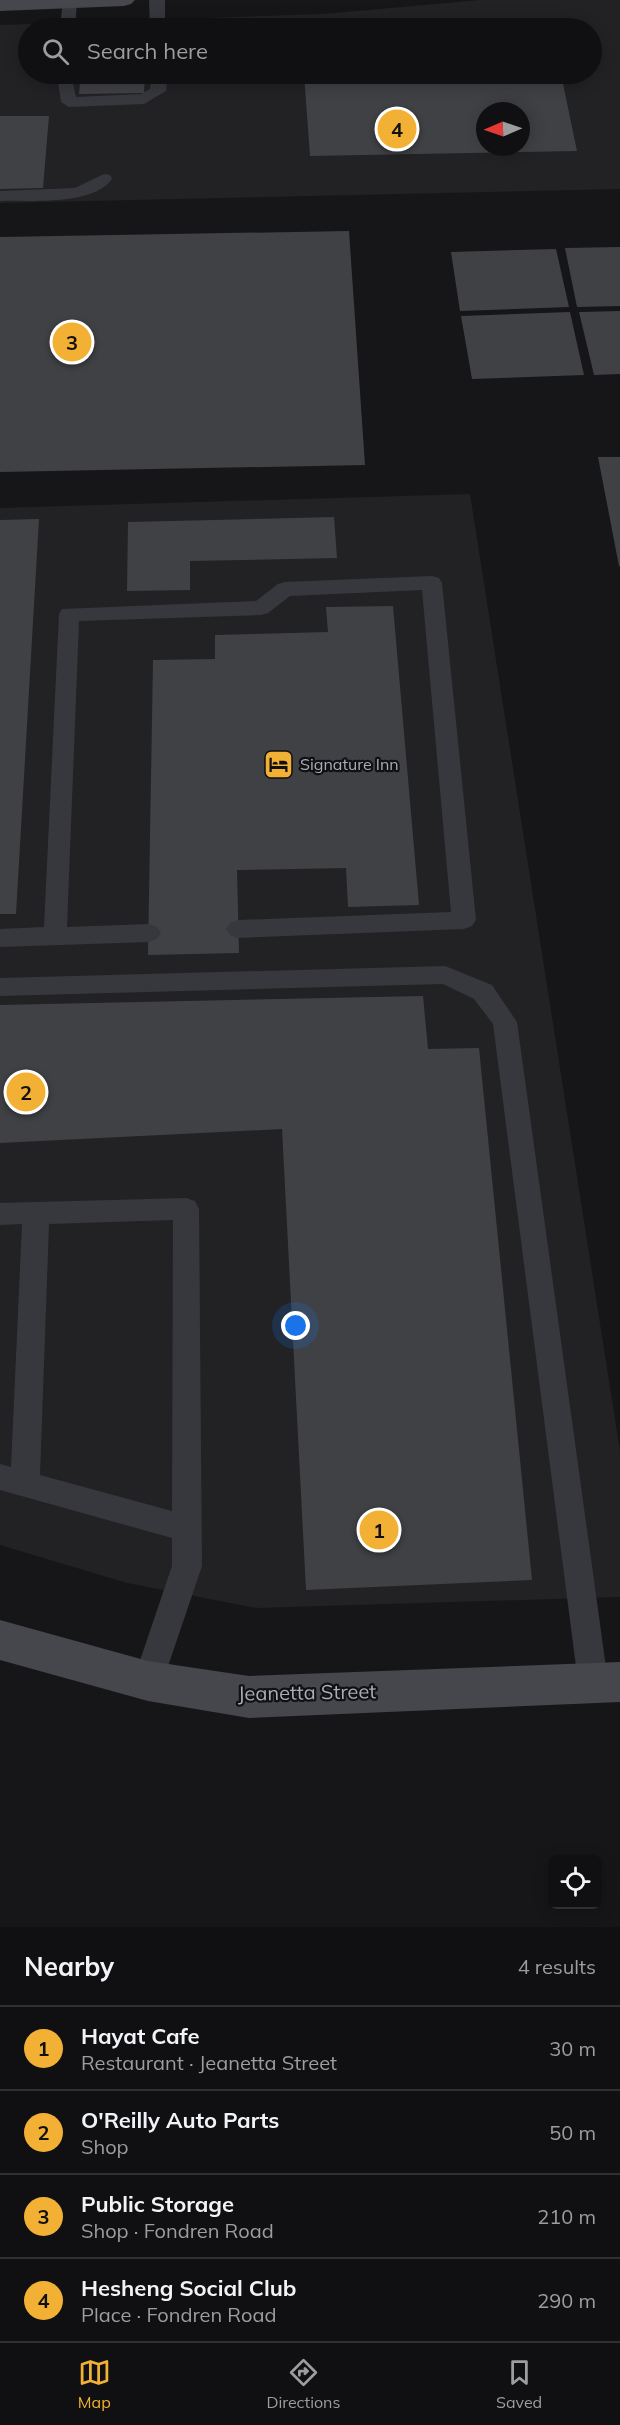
<!DOCTYPE html>
<meta charset="utf-8">
<style>
:root{--surface:#101012;--page:#1e1e20;--text:#f1f3f6;--muted:#9c9d9f;--line:#303032;--accent:#f2b134}
body{margin:0;font-family:Mulish,sans-serif;background:var(--page);color:var(--text)}
.controls{position:absolute;right:18px;bottom:18px;display:grid;overflow:hidden;border-radius:9px;box-shadow:0 3px 15px #0003}
.controls button{width:54px;height:54px;display:grid;place-items:center;padding:0;border:0;border-bottom:2px solid var(--line);background:var(--surface);color:var(--text);font:30px sans-serif}
.compass{position:absolute;left:476px;top:102px;width:54px;height:54px;border-radius:50%;background:var(--surface);box-shadow:0 3px 15px #0003;rotate:268deg}
.you{position:absolute;left:296px;top:1326px;width:21px;height:21px;margin:-15px;border:4px solid #fff;border-radius:50%;background:#1a73e8;box-shadow:0 0 0 9px #1a73e833}
.badge{display:grid;place-items:center;width:39px;height:39px;border-radius:50%;background:var(--accent);color:#111;font-size:20px;font-weight:700}
.pin{position:absolute;translate:-50% -50%;border:3px solid #fff;box-shadow:0 2px 6px #0006}
.list{margin:0;padding:0;list-style:none}
h2{display:flex;justify-content:space-between;align-items:center;height:78px;margin:0;padding:0 24px;font-size:26px}
h2 small{font-size:20px;font-weight:400;color:var(--muted)}
.list li{display:grid;grid-template-columns:39px 1fr auto;gap:18px;align-items:center;box-sizing:border-box;height:84px;padding:0 24px;border-top:2px solid var(--line)}
.list b{display:block;font-size:22px;white-space:nowrap}
.list p{margin:0;font-size:20px;white-space:nowrap;color:var(--muted)}
.list em{font-size:20px;font-style:normal;color:var(--muted)}
.icon{flex:none;width:33px;height:33px;fill:none;stroke:currentColor;stroke-width:2;stroke-linecap:round;stroke-linejoin:round}
.map{position:relative;flex:none;width:620px;height:1927px;overflow:hidden}
.search{position:absolute;background:var(--surface);box-shadow:0 3px 15px #0003;left:18px;right:18px;top:18px;height:66px;display:flex;align-items:center;gap:15px;box-sizing:border-box;padding:0 21px;border-radius:33px;color:var(--muted);font-size:22px}
.sheet{height:414px;background:var(--surface)}
nav{display:flex;justify-content:space-around;align-items:center;box-sizing:border-box;height:84px;border-top:2px solid var(--line);background:var(--surface);font-size:16px;color:var(--muted)}
nav a{display:grid;justify-items:center;gap:3px}
nav .on{color:var(--accent)}
.map>svg:first-child{display:block}
.built{fill:#222225;fill-rule:evenodd}
.building{fill:#404145;fill-rule:evenodd}
.lines{fill:none;stroke-linecap:round;stroke-linejoin:round}
.lane{fill:#37383d;fill-rule:evenodd}
.secondary{fill:#45474d;fill-rule:evenodd}
.labels{text-anchor:middle;dominant-baseline:central;stroke-width:4.5;stroke-linejoin:round;paint-order:stroke}
.poi-label{font-size:16px;fill:#a8adb8;stroke:#111113;text-anchor:start}
.near-street-label{font-size:20px;fill:#a8adb8;stroke:#111113}
</style>
<div class="map">
<svg width="620" height="1927" viewBox="0 0 620 1927">
<rect width="100%" height="100%" fill="#161618"/>
<!-- built -->
<path class="built" d="M 480,0 L 620,0 L 620,189 L 0,203 L 0,25 L 323,14 ZM 28,28 L 592,28 L 592,74 L 28,74 ZM 485,111 L 521,111 L 521,147 L 485,147 Z
M 470,494 L 620,1451 L 620,1597 L 256,1608 L 127,1583 L 0,1545 L 0,508 Z"/>
<!-- building -->
<path class="building" d="M 56,74 L 145,74 L 144,93 L 79,94 L 80,82 L 56,82 Z
M 304,74 L 561,74 L 577,151 L 310,156 ZM 485,111 L 521,111 L 521,147 L 485,147 Z
M 0,116 L 49,116 L 43,188 L 0,189 Z
M 349,231 L 365,465 L 0,472 L 0,237 Z
M 620,247 L 620,306 L 577,307 L 565,248 Z
M 556,249 L 569,307 L 460,311 L 451,252 Z
M 620,311 L 620,374 L 594,375 L 579,312 Z
M 570,312 L 584,375 L 472,379 L 461,316 Z
M 598,457 L 620,457 L 620,566 L 619,566 Z
M 334,517 L 337,558 L 190,561 L 190,590 L 127,591 L 128,522 Z
M 39,519 L 16,914 L 0,914 L 0,520 Z
M 393,606 L 419,905 L 348,907 L 346,868 L 237,870 L 239,953 L 148,955 L 153,660 L 215,659 L 215,635 L 328,632 L 326,607 Z
M 423,996 L 428,1049 L 479,1048 L 532,1580 L 306,1590 L 282,1129 L 0,1143 L 0,1005 Z"/>
<g class="lines">
<!-- lane -->
<path class="lane" d="M 63,0 L 77,2 L 75,28 L 60,28 Z
M 149,0 L 165,0 L 165,28 L 150,28 Z
M 152,74 L 168,74 L 166,91 L 144,104 L 69,107 L 61,102 L 58,82 L 60,79 L 72,79 L 76,97 L 141,94 L 150,89 Z
M 104,174 L 110,175 L 112,179 C 93,206 31,200 0,201 L 0,191 L 75,188 Z
M 432,576 L 439,578 L 442,583 L 476,920 L 472,926 L 464,929 L 238,938 L 230,935 L 226,929 L 230,923 L 238,920 L 451,912 L 422,590 L 290,596 L 268,613 L 261,615 L 79,621 L 67,927 L 149,924 L 157,927 L 161,933 L 157,939 L 149,942 L 0,947 L 0,929 L 44,927 L 59,614 L 62,609 L 256,601 L 278,584 L 285,582 Z
M 445,966 L 492,985 L 517,1022 L 608,1682 L 604,1692 L 593,1697 L 582,1692 L 578,1682 L 493,1024 L 474,999 L 443,984 L 0,996 L 0,978 Z
M 186,1198 L 195,1201 L 199,1209 L 202,1566 L 163,1681 L 159,1691 L 148,1696 L 137,1691 L 133,1681 L 172,1566 L 172,1538 L 0,1490 L 0,1464 L 11,1467 L 22,1224 L 0,1225 L 0,1203 ZM 173,1220 L 172,1511 L 40,1475 L 49,1224 Z"/>
<!-- secondary -->
<path class="secondary" d="M 0,0 L 135,0 L 131,4 L 124,6 L 0,11 Z
M 0,1620 L 148,1661 L 249,1676 L 620,1662 L 620,1702 L 249,1718 L 148,1701 L 0,1660 Z"/>
</g>
<!-- icons -->
<defs>
<symbol id="hotel-square" viewBox="-11 -11 22 22"><rect x="-9" y="-9" width="18" height="18" rx="4" fill="#f2b134" stroke="#111113"/><path d="M-6-4.5h1.5V1H6V5H4.5V3h-9V5H-6ZM-4 0a1.8 1.8 0 1 1 3.6 0ZM.5 0V-2.5h3Q6-2.5 6 0Z" fill="#111"/></symbol>
</defs>
<g fill-rule="evenodd">
<use href="#hotel-square" x="262" y="748" width="33" height="33"/>
</g>
<g class="labels">
<!-- poi labels -->
<g class="poi-label">
<text x="300" y="764">Signature Inn</text>
</g>
<!-- near-street labels -->
<g class="near-street-label">
<text transform="translate(307 1692) rotate(-1)">Jeanetta Street</text>
</g>
</g>
</svg>
<div class="controls">
<button><svg class="icon" aria-label="locate" viewBox="0 0 24 24"><circle cx="12" cy="12" r="6"/><path d="M12 2v4M12 18v4M2 12h4M18 12h4"/></svg></button>
</div>
<svg class="compass" viewBox="-18 -18 36 36"><path d="M0-13l5 13h-10z" fill="#e53935"/><path d="M0 13l5-13h-10z" fill="#9c9d9f"/></svg>
<div class="you"></div>
<div class="pin badge" style="left:379px;top:1530px">1</div>
<div class="pin badge" style="left:26px;top:1092px">2</div>
<div class="pin badge" style="left:72px;top:342px">3</div>
<div class="pin badge" style="left:397px;top:129px">4</div>
<div class="search"><svg class="icon" aria-label="search" viewBox="0 0 24 24"><circle cx="10" cy="10" r="6"/><path d="M15 15l6 6"/></svg>Search here</div>
</div>
<section class="sheet">
<h2>Nearby<small>4 results</small></h2>
<ul class="list">
<li><span class="badge">1</span><div><b>Hayat Cafe</b><p>Restaurant · Jeanetta Street</p></div><em>30 m</em></li>
<li><span class="badge">2</span><div><b>O'Reilly Auto Parts</b><p>Shop</p></div><em>50 m</em></li>
<li><span class="badge">3</span><div><b>Public Storage</b><p>Shop · Fondren Road</p></div><em>210 m</em></li>
<li><span class="badge">4</span><div><b>Hesheng Social Club</b><p>Place · Fondren Road</p></div><em>290 m</em></li>
</ul>
</section>
<nav>
<a class="on"><svg class="icon" aria-label="map" viewBox="0 0 24 24"><path d="M3 6l6-2 6 2 6-2v14l-6 2-6-2-6 2zM9 4v14M15 6v14"/></svg>Map</a>
<a><svg class="icon" aria-label="directions" viewBox="0 0 24 24"><path d="M12 3l9 9-9 9-9-9zM9 14v-3h6M13 9l2 2-2 2"/></svg>Directions</a>
<a><svg class="icon" aria-label="saved" viewBox="0 0 24 24"><path d="M7 4h10v16l-5-4-5 4z"/></svg>Saved</a>
</nav>
